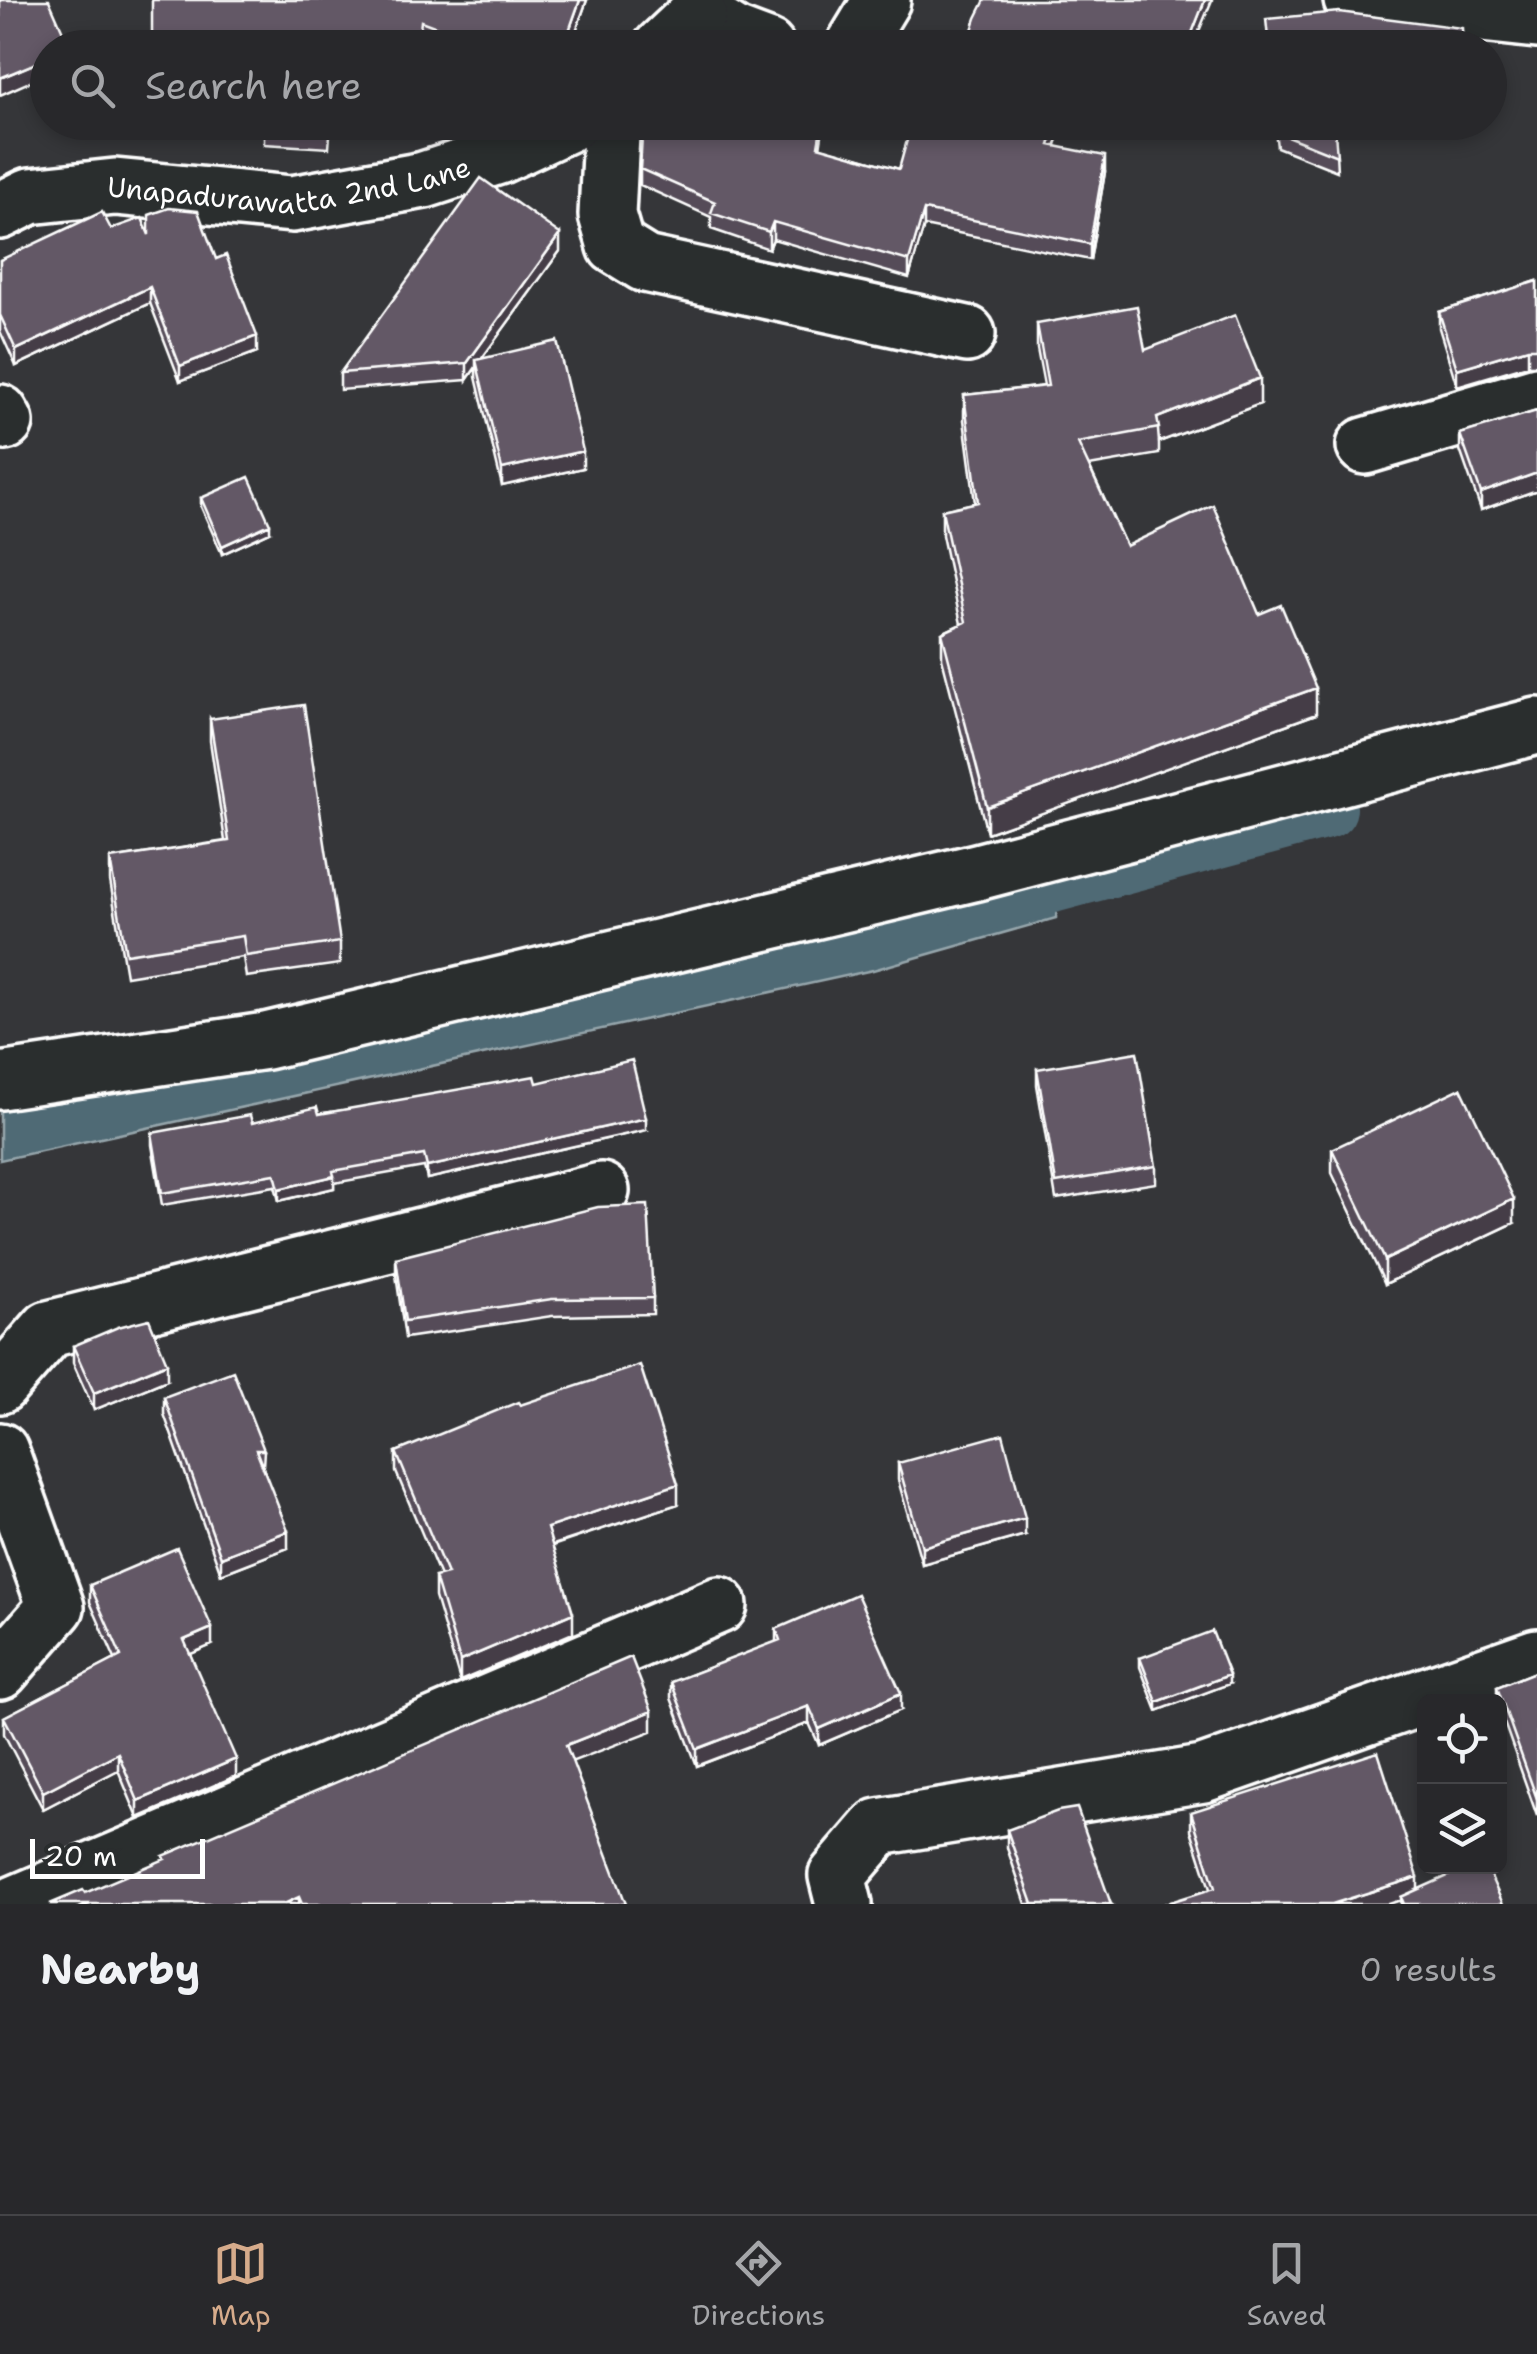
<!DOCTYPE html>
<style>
:root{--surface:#28282b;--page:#343437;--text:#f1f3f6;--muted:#a5a6a9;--line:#444447;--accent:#d6ab8b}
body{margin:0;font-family:"Shantell Sans",sans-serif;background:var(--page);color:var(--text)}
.controls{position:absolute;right:30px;bottom:30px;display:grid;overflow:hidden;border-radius:15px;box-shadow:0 5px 15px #0003}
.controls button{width:90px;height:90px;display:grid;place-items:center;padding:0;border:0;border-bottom:2px solid var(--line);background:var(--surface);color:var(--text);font:50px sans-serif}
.scale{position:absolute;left:30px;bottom:25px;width:175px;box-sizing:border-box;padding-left:10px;border:5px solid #fff;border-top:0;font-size:28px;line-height:35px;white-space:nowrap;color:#fff;-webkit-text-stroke:8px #2a2d2e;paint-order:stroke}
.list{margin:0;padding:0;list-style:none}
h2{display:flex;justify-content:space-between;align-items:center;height:130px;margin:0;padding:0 40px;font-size:42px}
h2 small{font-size:32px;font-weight:400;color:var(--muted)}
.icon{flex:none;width:55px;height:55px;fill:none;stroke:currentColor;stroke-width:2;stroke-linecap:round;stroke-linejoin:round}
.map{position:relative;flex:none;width:1537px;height:1904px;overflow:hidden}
.search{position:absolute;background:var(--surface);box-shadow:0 5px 15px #0003;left:30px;right:30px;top:30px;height:110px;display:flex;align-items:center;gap:25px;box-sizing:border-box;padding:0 35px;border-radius:55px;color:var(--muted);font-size:38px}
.sheet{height:310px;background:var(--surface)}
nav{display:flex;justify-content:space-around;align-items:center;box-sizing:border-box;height:140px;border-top:2px solid var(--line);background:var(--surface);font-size:28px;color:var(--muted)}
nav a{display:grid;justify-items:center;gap:5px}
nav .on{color:var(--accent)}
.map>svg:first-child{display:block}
.water{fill:#506a75;stroke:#96a6ac;stroke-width:2.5}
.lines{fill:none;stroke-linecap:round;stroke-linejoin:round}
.canal{stroke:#506a75;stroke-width:62}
.minor-casing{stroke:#fff;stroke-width:62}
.minor{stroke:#2a2d2e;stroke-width:55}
.wall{fill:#554c58;stroke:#fff;stroke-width:2.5}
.shaded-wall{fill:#453e47;stroke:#fff;stroke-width:2.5}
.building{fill:#635866;stroke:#fff;stroke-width:2.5}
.labels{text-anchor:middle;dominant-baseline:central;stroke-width:8;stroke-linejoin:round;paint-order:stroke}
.street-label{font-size:28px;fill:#fff;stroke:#2a2d2e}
</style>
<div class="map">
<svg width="1537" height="1904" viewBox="0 0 1537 1904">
<rect width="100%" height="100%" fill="#353639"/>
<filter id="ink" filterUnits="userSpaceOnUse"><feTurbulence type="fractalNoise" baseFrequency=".01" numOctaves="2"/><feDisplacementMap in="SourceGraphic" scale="20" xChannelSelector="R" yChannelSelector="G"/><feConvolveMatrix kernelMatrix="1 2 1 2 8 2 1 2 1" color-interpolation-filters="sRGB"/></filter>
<g filter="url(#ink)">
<!-- water -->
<path class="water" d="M 1055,866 L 1058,882 L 1056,918 L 873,970 L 0,1160 L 0,1107 Z"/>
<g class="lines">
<!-- canal -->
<path class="canal" d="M 974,903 L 1326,808"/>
<defs>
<g id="minor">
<path d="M 700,0 L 698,13 L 735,36 L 767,48"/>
<path d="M 1352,0 L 1537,20"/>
<path d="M 661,48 L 698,13"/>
<path d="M 853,48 L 882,0"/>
<path d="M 617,122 L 611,134 L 607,215 L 616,246 L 645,264 L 967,334"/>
<path id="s1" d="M 0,211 L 30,196 L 115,187 L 292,204 L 424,180 L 498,156 L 571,122"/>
<path d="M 0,413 L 5,422"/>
<path d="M 1365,446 L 1537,395"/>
<path d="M 0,1081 L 266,1041 L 977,872 L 1537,726"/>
<path d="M 0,1385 L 49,1329 L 601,1191"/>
<path d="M 0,1451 L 56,1607 L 0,1671"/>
<path d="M 15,1904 L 719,1605"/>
<path d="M 844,1904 L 837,1876 L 879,1827 L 1203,1774 L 1537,1657"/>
</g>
</defs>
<!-- minor casing -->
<use href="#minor" class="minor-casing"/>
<!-- minor -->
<use href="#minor" class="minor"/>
</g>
<!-- wall -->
<path class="wall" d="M 152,0 L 587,0 L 570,48 L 443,48 L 421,39 Z
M 264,122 L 331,122 L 329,148 L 264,144 Z
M 338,122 L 410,122 L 409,132 Z
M 1274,122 L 1468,122 L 1335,133 L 1337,171 L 1277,147 Z
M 1056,146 L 1105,172 L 1090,260 L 924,226 L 909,278 L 773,239 L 769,249 L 711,229 L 711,217 L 640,185 L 640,169 L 820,147 L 899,169 Z
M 111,229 L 149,235 L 216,259 L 257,352 L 180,381 L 150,303 L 16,366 L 0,331 L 0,260 Z
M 560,251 L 482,358 L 583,468 L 502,486 L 476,377 L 476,367 L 467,380 L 340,390 L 340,373 Z
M 1537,281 L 1537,365 L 1528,365 L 1457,386 L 1439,328 L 1439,312 Z
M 1037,324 L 1145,350 L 1260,404 L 1159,442 L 1159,454 L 1089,466 L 1126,546 L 1259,614 L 1316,714 L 987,833 L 942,658 L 942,633 L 961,624 L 942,535 L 942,510 L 975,503 L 964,420 L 964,395 L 1044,386 L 1037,349 Z
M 1537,411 L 1537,490 L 1481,510 L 1460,450 L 1460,434 Z
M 201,498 L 270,532 L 222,554 L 201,507 Z
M 210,719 L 340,942 L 340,964 L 246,977 L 243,957 L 126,976 L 110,881 L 110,859 L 225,841 L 210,741 Z
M 1037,1069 L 1156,1166 L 1156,1183 L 1056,1199 L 1037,1085 Z
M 537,1083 L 646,1130 L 427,1179 L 424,1167 L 334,1183 L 334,1188 L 279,1201 L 275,1186 L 162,1205 L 152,1145 L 152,1133 L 252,1123 Z
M 1332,1149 L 1514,1223 L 1385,1284 L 1332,1173 Z
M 396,1258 L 653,1298 L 653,1314 L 552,1316 L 405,1338 L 396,1275 Z
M 73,1346 L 167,1380 L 94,1410 L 73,1363 Z
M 164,1397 L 264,1450 L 263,1467 L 288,1548 L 221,1574 L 164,1414 Z
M 520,1405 L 678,1504 L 552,1546 L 573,1633 L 460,1681 L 435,1597 L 435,1577 L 440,1576 L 396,1472 L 396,1452 Z
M 898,1463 L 1025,1535 L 922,1564 L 898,1480 Z
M 90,1585 L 212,1645 L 190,1654 L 236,1776 L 138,1818 L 118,1770 L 43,1809 L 4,1734 L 4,1717 L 115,1659 L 90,1602 Z
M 776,1629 L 901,1710 L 819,1745 L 809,1723 L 697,1766 L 671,1698 L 671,1682 L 776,1642 Z
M 1140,1658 L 1229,1684 L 1157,1711 L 1140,1667 Z
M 1537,1671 L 1537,1816 L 1500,1711 L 1500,1702 L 1497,1702 L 1497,1687 Z
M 1191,1812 L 1418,1890 L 1503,1904 L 1401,1904 L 1401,1900 L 1210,1889 L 1191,1830 Z
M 1007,1830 L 1111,1904 L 1026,1904 L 1007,1848 Z"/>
<!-- shaded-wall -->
<path class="shaded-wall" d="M 580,0 L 587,0 L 570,48 L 563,48 Z
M 1205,0 L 1212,0 L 1192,48 L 1186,48 Z
M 48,58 L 48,74 L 0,95 L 0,78 Z
M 822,122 L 824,122 L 818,162 L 818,146 Z
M 1058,122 L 1064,122 L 1050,162 L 1050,145 Z
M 1105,156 L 1105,172 L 1090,260 L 1090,244 Z
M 924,210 L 924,226 L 909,278 L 909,261 Z
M 773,222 L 773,239 L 769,249 L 769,232 Z
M 560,234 L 560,251 L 477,365 L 476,360 L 476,367 L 467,380 L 467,363 Z
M 150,287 L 150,303 L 16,366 L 16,350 Z
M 257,336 L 257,352 L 180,381 L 180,366 Z
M 1528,348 L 1528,365 L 1457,386 L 1457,369 Z
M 1260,378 L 1260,404 L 1159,442 L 1157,418 Z
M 583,451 L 583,468 L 502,486 L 502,469 Z
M 1537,473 L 1537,490 L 1481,510 L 1481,493 Z
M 270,524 L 270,532 L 222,554 L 222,546 Z
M 1316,688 L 1316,714 L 987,833 L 987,807 Z
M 646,1118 L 646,1130 L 427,1179 L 427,1167 Z
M 334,1176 L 334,1188 L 279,1201 L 279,1189 Z
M 1514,1199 L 1514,1223 L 1385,1284 L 1385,1260 Z
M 167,1363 L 167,1380 L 94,1410 L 94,1393 Z
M 678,1484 L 678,1504 L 547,1547 L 547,1528 Z
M 1025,1518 L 1025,1535 L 922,1564 L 922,1547 Z
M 288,1531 L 288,1548 L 221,1574 L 221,1557 Z
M 573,1613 L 573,1633 L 460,1681 L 460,1661 Z
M 212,1628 L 212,1645 L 184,1657 L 184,1640 Z
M 1229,1675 L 1229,1684 L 1157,1711 L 1157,1702 Z
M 901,1693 L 901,1710 L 819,1745 L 819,1729 Z
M 809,1706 L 809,1723 L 697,1766 L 697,1749 Z
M 652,1711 L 652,1731 L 566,1764 L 566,1745 Z
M 118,1753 L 118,1770 L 43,1809 L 43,1792 Z
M 236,1759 L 236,1776 L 138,1818 L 138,1801 Z
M 1418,1877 L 1418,1895 L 1401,1897 L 1401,1900 L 1389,1904 L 1332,1904 Z
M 299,1897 L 299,1904 L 284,1904 Z"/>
<!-- building -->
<path class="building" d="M 0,0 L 49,0 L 70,48 L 48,48 L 48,58 L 0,78 Z
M 152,0 L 580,0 L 563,48 L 492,48 L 421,21 L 418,48 L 152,48 Z
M 985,0 L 1205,0 L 1186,48 L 966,48 L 976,18 Z
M 1339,12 L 1462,28 L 1463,48 L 1269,48 L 1266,19 Z
M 702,36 L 722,48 L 690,48 Z
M 264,122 L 330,122 L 329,129 L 264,125 Z
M 643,122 L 822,122 L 818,146 L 899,169 L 912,122 L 1058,122 L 1050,145 L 1105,156 L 1090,244 L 924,210 L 909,261 L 773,222 L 769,232 L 711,213 L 715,202 L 640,169 Z
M 1276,122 L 1334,122 L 1337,156 L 1277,132 Z
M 481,178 L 560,234 L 467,363 L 340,373 Z
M 169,208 L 198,211 L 216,259 L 226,255 L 257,336 L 180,366 L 150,287 L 16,350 L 0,315 L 0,260 L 102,212 L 111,229 L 142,218 L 149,235 L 149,215 Z
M 1537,281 L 1537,348 L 1528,348 L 1457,369 L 1439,312 Z
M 1137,306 L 1145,350 L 1235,315 L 1260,378 L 1157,418 L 1159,428 L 1078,443 L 1126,546 L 1213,505 L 1259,614 L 1281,605 L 1316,688 L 987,807 L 942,633 L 966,622 L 942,510 L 978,502 L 964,395 L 1048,386 L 1037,324 Z
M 557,341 L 583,451 L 502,469 L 476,360 Z
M 1537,411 L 1537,473 L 1481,493 L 1460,434 Z
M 249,477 L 270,524 L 222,546 L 201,498 Z
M 304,705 L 340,942 L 246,956 L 243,936 L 126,954 L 110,859 L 229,841 L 210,719 Z
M 1137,1052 L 1156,1166 L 1056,1183 L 1037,1069 Z
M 632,1060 L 646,1118 L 427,1167 L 424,1155 L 333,1171 L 334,1176 L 279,1189 L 275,1174 L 162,1193 L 152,1133 L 250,1115 L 252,1123 L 317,1107 L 319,1114 L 535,1076 L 537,1083 Z
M 1461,1088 L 1514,1199 L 1385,1260 L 1332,1149 Z
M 648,1205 L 653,1298 L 552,1299 L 405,1321 L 396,1258 L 598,1207 Z
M 149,1319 L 167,1363 L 94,1393 L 73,1346 L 118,1327 Z
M 640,1365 L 678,1484 L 547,1528 L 573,1613 L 460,1661 L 435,1577 L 447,1574 L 396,1452 L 518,1402 L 520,1405 Z
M 233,1371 L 264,1450 L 256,1450 L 288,1531 L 221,1557 L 164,1397 Z
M 1003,1434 L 1025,1518 L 922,1547 L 898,1463 Z
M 177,1548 L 212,1628 L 184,1640 L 236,1759 L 138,1801 L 118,1753 L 43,1792 L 4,1717 L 121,1656 L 90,1585 Z
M 857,1594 L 901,1693 L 819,1729 L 809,1706 L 697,1749 L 671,1682 L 780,1640 L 776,1629 Z
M 1212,1631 L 1229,1675 L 1157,1702 L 1140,1658 Z
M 631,1657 L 652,1711 L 566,1745 L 626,1904 L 302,1904 L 299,1897 L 284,1904 L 50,1904 L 83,1890 L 85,1893 L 165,1859 L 163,1856 Z
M 1537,1671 L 1537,1799 L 1497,1687 Z
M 1378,1752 L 1418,1877 L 1332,1904 L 1164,1904 L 1215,1888 L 1191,1812 Z
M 1077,1808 L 1111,1904 L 1033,1904 L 1007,1830 L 1058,1811 Z
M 1470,1866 L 1486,1866 L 1503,1904 L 1404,1904 L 1401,1897 Z"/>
</g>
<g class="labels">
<!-- street labels -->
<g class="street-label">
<text stroke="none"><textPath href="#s1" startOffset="295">Unapadurawatta 2nd Lane</textPath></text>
</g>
</g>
</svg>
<div class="controls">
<button><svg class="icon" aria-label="locate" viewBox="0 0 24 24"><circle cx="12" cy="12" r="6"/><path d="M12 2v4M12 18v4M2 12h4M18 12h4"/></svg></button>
<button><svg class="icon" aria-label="layers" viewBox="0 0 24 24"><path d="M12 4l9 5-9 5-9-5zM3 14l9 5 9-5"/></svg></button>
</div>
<div class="scale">20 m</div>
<div class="search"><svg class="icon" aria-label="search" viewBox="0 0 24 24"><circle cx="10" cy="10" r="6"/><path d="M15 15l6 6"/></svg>Search here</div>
</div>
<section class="sheet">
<h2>Nearby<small>0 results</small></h2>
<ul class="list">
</ul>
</section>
<nav>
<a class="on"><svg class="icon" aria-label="map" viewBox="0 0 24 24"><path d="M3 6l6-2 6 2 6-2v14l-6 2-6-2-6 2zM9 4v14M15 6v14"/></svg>Map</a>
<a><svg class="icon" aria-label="directions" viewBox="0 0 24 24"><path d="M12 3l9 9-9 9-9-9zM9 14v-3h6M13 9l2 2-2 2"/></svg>Directions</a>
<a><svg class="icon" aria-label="saved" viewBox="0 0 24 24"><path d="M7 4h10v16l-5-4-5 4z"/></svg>Saved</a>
</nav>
